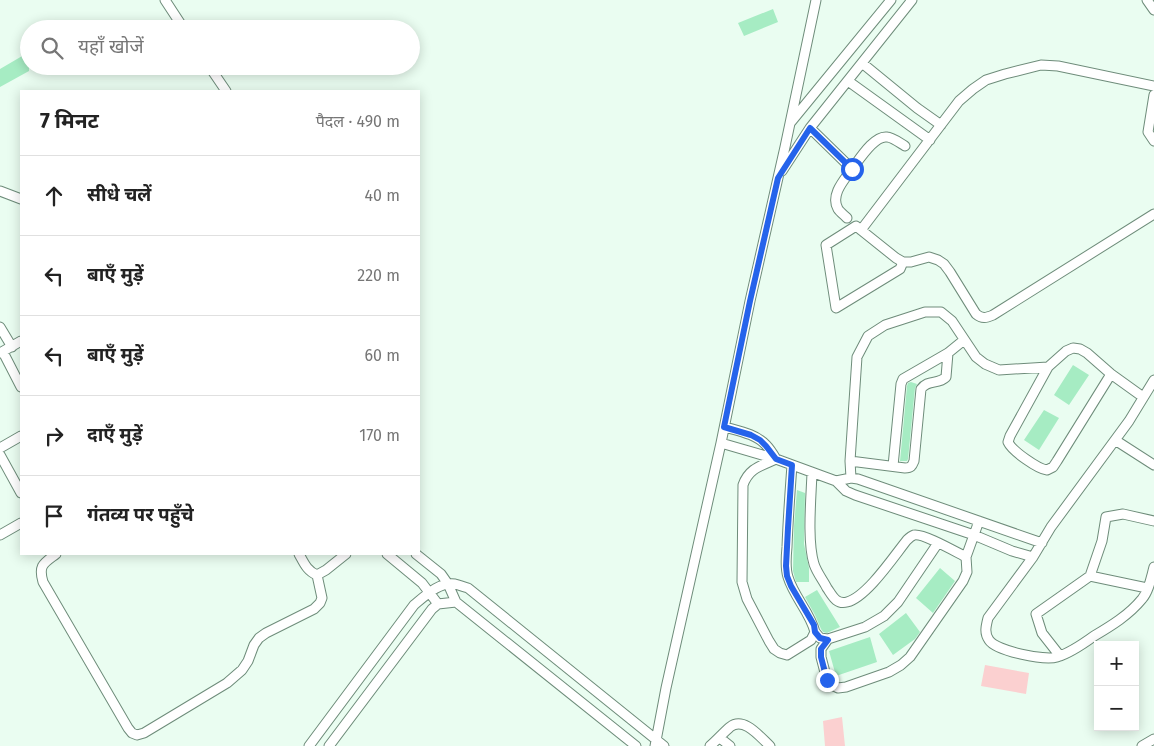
<!DOCTYPE html>
<html lang="hi">
<meta charset="utf-8">
<style>
:root{--surface:#fff;--page:#f6f6f6;--text:#222;--muted:#767676;--line:#e0e0e0}
body{margin:0;font-family:"Fira Sans","Noto Sans Devanagari",sans-serif;background:var(--page);color:var(--text)}
.controls{position:absolute;right:15px;bottom:15px;display:grid;overflow:hidden;border-radius:0px;box-shadow:0 2px 12px #0003}
.controls button{width:45px;height:45px;display:grid;place-items:center;padding:0;border:0;border-bottom:1px solid var(--line);background:var(--surface);color:var(--text);font:25px sans-serif}
.stop{position:absolute;width:15px;height:15px;margin:-11px;border:4px solid #2563eb;border-radius:50%;background:#fff}
.stop.end{background:#2563eb;border-color:#fff;box-shadow:0 1px 5px #0008}
.list{margin:0;padding:0;list-style:none}
h2{display:flex;justify-content:space-between;align-items:center;height:65px;margin:0;padding:0 20px;font-size:21px}
h2 small{font-size:16px;font-weight:400;color:var(--muted)}
.list li{display:grid;grid-template-columns:32px 1fr auto;gap:15px;align-items:center;box-sizing:border-box;height:80px;padding:0 20px;border-top:1px solid var(--line)}
.list b{display:block;font-size:19px;white-space:nowrap}
.list em{font-size:16px;font-style:normal;color:var(--muted)}
.icon{flex:none;width:28px;height:28px;fill:none;stroke:currentColor;stroke-width:2;stroke-linecap:round;stroke-linejoin:round}
.map{position:relative;flex:none;width:1154px;height:746px;overflow:hidden}
.search{position:absolute;background:var(--surface);box-shadow:0 2px 12px #0003;left:20px;top:20px;width:400px;height:55px;display:flex;align-items:center;gap:12px;box-sizing:border-box;padding:0 18px;border-radius:28px;color:var(--muted);font-size:19px}
.panel{position:absolute;background:var(--surface);box-shadow:0 2px 12px #0003;left:20px;top:90px;width:400px;height:465px;border-radius:0px}
.map>svg:first-child{display:block}
.green{fill:#fbd0d0}
.building{fill:#a6ecc3}
.lines{fill:none;stroke-linecap:round;stroke-linejoin:round}
.minor-casing{stroke:#6e8c7a;stroke-width:11}
.minor{stroke:#fff;stroke-width:9}
.route{stroke:#2563eb;stroke-width:6}
</style>
<div class="map">
<svg width="1154" height="746" viewBox="0 0 1154 746">
<rect width="100%" height="100%" fill="#eafdf1"/>
<!-- green -->
<path class="green" d="M 985,665 L 1029,673 L 1026,694 L 981,686 Z
M 842,717 L 845,746 L 825,746 L 823,721 Z"/>
<!-- building -->
<path class="building" d="M 773,9 L 778,22 L 744,36 L 738,23 Z
M 29,52 L 29,71 L 0,87 L 0,69 Z
M 1073,365 L 1089,375 L 1069,405 L 1054,395 Z
M 911,382 L 917,384 L 915,388 L 908,459 L 907,461 L 900,461 L 907,386 L 908,383 Z
M 1044,410 L 1059,418 L 1039,450 L 1024,440 Z
M 797,490 L 805,493 L 804,544 L 809,568 L 809,582 L 796,582 L 793,571 L 794,526 Z
M 940,568 L 955,581 L 933,613 L 916,598 Z
M 817,590 L 840,627 L 827,633 L 823,632 L 821,629 L 815,615 L 805,597 Z
M 906,613 L 920,632 L 915,639 L 893,655 L 879,634 Z
M 870,637 L 877,662 L 836,676 L 829,651 Z"/>
<g class="lines">
<defs>
<path id="minor" d="M 165,0 L 184,29
M 1147,0 L 1154,10
M 862,63 L 917,108 L 941,125
M 209,66 L 226,91
M 848,81 L 930,140
M 1154,95 L 1148,132 L 1154,141
M 791,122 L 891,0
M 810,128 L 852,169 C 844,180 830,195 838,209 C 840,212 844,215 847,218
M 852,169 C 859,160 874,135 887,137 C 892,137 900,143 905,146
M 782,171 L 810,128 L 912,0
M 0,191 L 21,199
M 861,230 L 959,101 L 973,89 L 986,80 L 1005,74 L 1041,65 L 1058,66 L 1154,86
M 903,262 L 900,269 L 836,308 L 826,245 L 856,226 L 896,258 L 903,262 L 911,262 L 929,257 L 938,260 L 944,264 L 950,272 L 976,314 C 982,319 986,318 993,315 L 1154,214
M 0,327 L 12,347
M 3,352 L 21,387
M 0,353 L 21,341
M 1048,367 L 1010,436 L 1008,442 C 1012,451 1038,469 1047,470 L 1053,467 L 1057,461 L 1111,374
M 1154,380 L 1129,421 L 1051,527 L 1033,557 L 988,618 C 986,626 984,633 989,640 C 996,651 1045,661 1057,657 C 1070,653 1083,644 1094,636 C 1111,626 1129,615 1142,599 C 1149,591 1151,578 1154,567
M 725,427 C 739,431 756,434 766,445 C 770,449 773,454 776,459
M 1115,440 L 1154,465
M 721,443 L 776,459 L 836,481 L 846,491 L 855,495 L 974,535 L 1012,551 L 1033,557
M 0,448 L 21,436
M 0,455 L 21,493
M 776,459 C 761,466 749,468 743,485 L 742,582 L 747,599 L 769,641 L 774,649 L 780,653 L 787,655 L 811,640 L 815,632 C 810,612 794,597 788,577 C 785,568 786,557 787,547 C 788,519 790,492 792,465
M 850,461 L 905,468 C 911,468 912,466 914,461 L 921,389 C 928,379 938,385 946,377 L 948,353
M 893,466 L 901,384 L 903,379 L 948,353 L 964,340
M 812,473 C 811,499 807,541 814,564 C 817,573 823,580 827,588 C 832,595 836,605 847,602 C 867,597 894,556 907,540 C 909,538 911,536 914,535 C 923,533 956,552 966,557
M 851,478 L 850,461 L 857,357 L 868,336 L 885,325 L 925,312 L 941,312 L 952,321 L 976,357 L 985,364 L 999,370 L 1048,367 L 1066,351 L 1073,348 L 1080,349 L 1087,353 L 1111,374 L 1143,397
M 836,481 L 851,478 L 858,479 L 1042,543
M 0,535 L 21,523
M 56,554 C 44,563 38,565 43,582 L 128,728 L 132,733 L 137,735 L 144,733 L 227,683 L 242,670 L 248,661 L 254,645 L 259,638 L 266,633 L 314,609 L 320,603 L 322,598 L 317,575
M 299,554 C 304,563 307,571 317,575
M 387,554 L 422,583 L 438,604
M 416,554 L 441,574 L 448,584 L 456,602 L 636,746
M 317,575 L 326,570 L 346,554
M 1090,576 L 1147,588
M 815,632 L 820,638 L 828,639 L 865,627 L 884,616 L 898,602 L 938,543
M 828,639 L 821,649 L 821,657 L 827,680 L 832,685 L 838,688 L 846,687 L 889,672 L 901,665 L 910,657 L 963,581 L 967,572 L 966,557 L 979,521
M 1060,656 L 1042,633 L 1036,614 L 1090,576 L 1102,541 L 1106,517 L 1123,514 L 1154,521
M 720,738 L 730,746
M 309,746 L 414,605 C 426,595 439,582 455,584 C 459,585 464,587 468,588 L 664,746
M 329,746 L 432,609 L 438,604 L 456,602
M 655,746 L 666,688 L 721,443 L 750,301 L 785,147 L 816,0
M 710,746 C 717,740 723,733 730,727 C 744,716 760,737 770,746
M 1142,746 L 1154,739"/>
</defs>
<!-- minor casing -->
<use href="#minor" class="minor-casing"/>
<!-- minor -->
<use href="#minor" class="minor"/>
</g>
<g class="lines">
<!-- route -->
<path class="route" d="M 827,680 L 821,657 L 821,649 L 828,640 L 820,638 L 815,632 L 814,625 L 791,586 L 787,576 L 786,566 L 788,528 L 792,465 L 776,459 L 766,446 L 760,440 L 751,435 L 724,427 L 750,301 L 778,178 L 810,128 L 852,169"/>
</g>
</svg>
<div class="controls">
<button>+</button>
<button>−</button>
</div>
<div class="stop" style="left:852px;top:169px"></div>
<div class="stop end" style="left:827px;top:680px"></div>
<div class="search"><svg class="icon" aria-label="search" viewBox="0 0 24 24"><circle cx="10" cy="10" r="6"/><path d="M15 15l6 6"/></svg>यहाँ खोजें</div>
<section class="panel">
<h2>7 मिनट<small>पैदल · 490 m</small></h2>
<ul class="list">
<li><svg class="icon" aria-label="ahead" viewBox="0 0 24 24"><path d="M12 20V5M6 11l6-6 6 6"/></svg><div><b>सीधे चलें</b></div><em>40 m</em></li>
<li><svg class="icon" aria-label="left" viewBox="0 0 24 24"><path d="M17 20v-9H6M10 6l-5 5 5 5"/></svg><div><b>बाएँ मुड़ें</b></div><em>220 m</em></li>
<li><svg class="icon" aria-label="left" viewBox="0 0 24 24"><path d="M17 20v-9H6M10 6l-5 5 5 5"/></svg><div><b>बाएँ मुड़ें</b></div><em>60 m</em></li>
<li><svg class="icon" aria-label="right" viewBox="0 0 24 24"><path d="M7 20v-9h11M14 6l5 5-5 5"/></svg><div><b>दाएँ मुड़ें</b></div><em>170 m</em></li>
<li><svg class="icon" aria-label="arrive" viewBox="0 0 24 24"><path d="M6 21V4h12l-3 4 3 4H6"/></svg><div><b>गंतव्य पर पहुँचे</b></div></li>
</ul>
</section>
</div>
